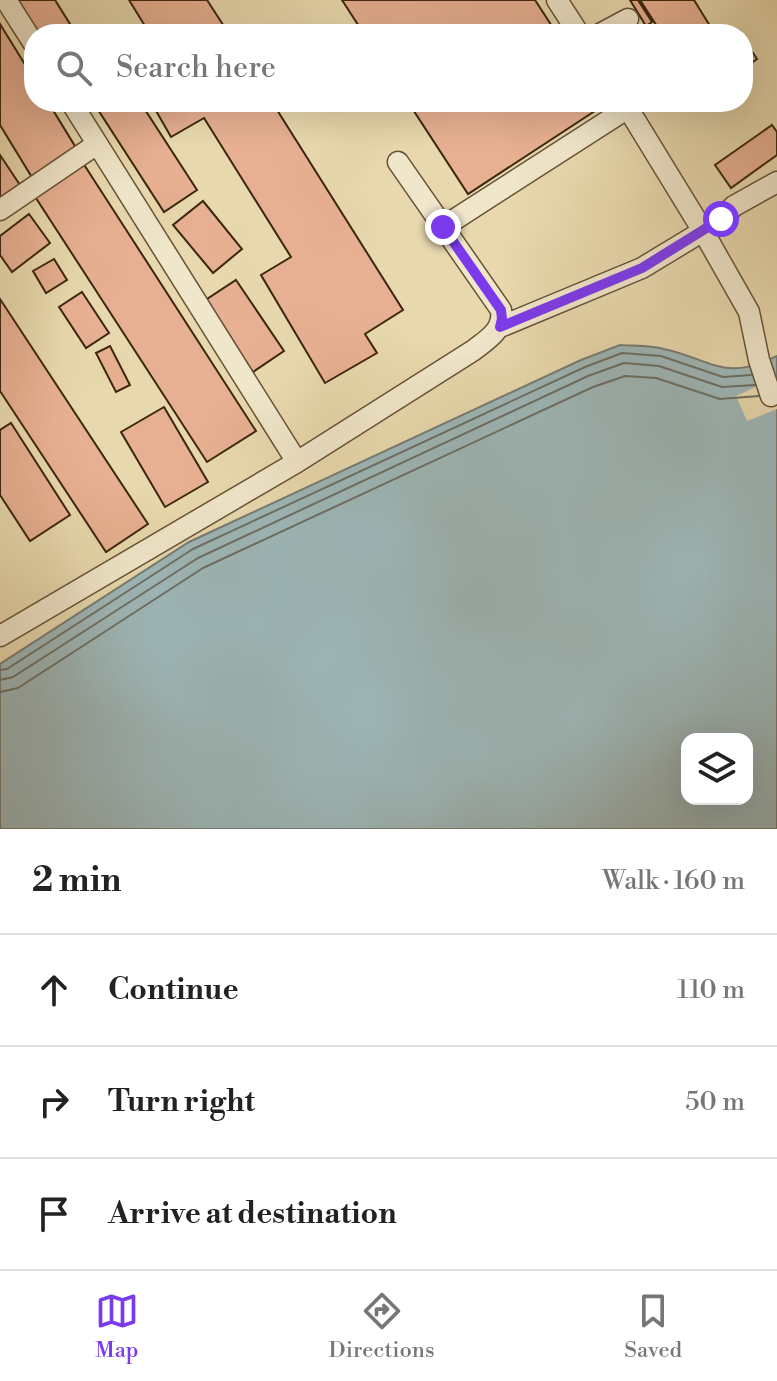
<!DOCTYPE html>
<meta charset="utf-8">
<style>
:root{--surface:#fff;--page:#f2f2f2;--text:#222;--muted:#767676;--line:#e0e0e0;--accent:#7c3aed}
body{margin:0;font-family:"Libre Bodoni",serif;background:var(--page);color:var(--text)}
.controls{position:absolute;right:24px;bottom:24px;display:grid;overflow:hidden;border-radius:16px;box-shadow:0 8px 32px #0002}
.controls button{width:72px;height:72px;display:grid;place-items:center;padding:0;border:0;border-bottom:2px solid var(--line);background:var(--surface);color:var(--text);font:40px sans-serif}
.stop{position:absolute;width:24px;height:24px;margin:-18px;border:6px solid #7c3aed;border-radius:50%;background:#fff}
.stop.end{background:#7c3aed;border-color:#fff;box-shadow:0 2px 8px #0008}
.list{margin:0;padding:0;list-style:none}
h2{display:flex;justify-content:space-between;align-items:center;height:104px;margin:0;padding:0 32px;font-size:34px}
h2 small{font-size:26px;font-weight:400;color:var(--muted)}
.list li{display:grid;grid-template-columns:52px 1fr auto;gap:24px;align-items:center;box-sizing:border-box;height:112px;padding:0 32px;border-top:2px solid var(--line)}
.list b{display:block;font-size:30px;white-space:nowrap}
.list em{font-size:26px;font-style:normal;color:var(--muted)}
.icon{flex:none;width:44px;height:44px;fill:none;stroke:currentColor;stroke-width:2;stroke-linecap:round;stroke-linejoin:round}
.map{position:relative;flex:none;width:777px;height:829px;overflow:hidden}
.search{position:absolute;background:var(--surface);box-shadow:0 8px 32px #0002;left:24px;right:24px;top:24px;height:88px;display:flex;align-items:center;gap:20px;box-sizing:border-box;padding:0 28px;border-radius:32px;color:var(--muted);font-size:30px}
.sheet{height:440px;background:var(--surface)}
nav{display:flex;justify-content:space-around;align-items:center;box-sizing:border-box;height:112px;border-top:2px solid var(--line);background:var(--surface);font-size:22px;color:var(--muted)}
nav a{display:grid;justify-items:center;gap:4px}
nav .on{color:var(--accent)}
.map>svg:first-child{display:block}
.water{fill:#9db6b7;stroke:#767c73;stroke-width:2;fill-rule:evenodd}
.pier{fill:#e8d8ad}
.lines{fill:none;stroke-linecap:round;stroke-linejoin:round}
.shore{stroke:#6c6e62;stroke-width:2}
.building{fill:#e7b092;stroke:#3b260e;stroke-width:2}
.minor-casing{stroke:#665236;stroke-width:23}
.minor{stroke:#f0e6ca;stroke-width:20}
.route{stroke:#7c3aed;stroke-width:10}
</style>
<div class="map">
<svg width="777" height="829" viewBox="0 0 777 829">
<rect width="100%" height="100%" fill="#e8d8ad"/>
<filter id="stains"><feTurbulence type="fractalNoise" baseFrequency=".0025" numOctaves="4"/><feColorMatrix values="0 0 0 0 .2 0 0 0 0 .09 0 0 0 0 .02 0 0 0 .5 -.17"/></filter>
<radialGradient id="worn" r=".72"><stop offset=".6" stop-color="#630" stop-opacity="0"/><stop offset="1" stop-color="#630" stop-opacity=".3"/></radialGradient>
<!-- water -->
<path class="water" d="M 620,345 C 634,346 650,345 664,349 C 713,360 724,382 777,356 L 777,829 L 0,829 L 0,664 L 189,542 L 581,360 ZM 687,739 L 747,739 L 747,799 L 687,799 Z"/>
<!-- pier -->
<path class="pier" d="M 777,377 L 777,409 L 747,421 L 736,396 Z"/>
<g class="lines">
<!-- shore -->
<path class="shore" d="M 0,670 L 7,669 L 193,549 L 585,367 L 622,353 L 661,356 L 723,377 L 751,375
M 0,680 L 13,677 L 198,558 L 588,376 L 624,363 L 659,366 L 722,387 L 755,385
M 0,692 L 18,688 L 203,568 L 593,387 L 625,376 L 656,378 L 720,399 L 759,396"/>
</g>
<!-- building -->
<path class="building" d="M 16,0 L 55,0 L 70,24 L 54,34 L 37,34 Z
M 129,0 L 207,0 L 229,34 L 150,34 Z
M 342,0 L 535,0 L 557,34 L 364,34 Z
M 630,0 L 638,0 L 652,22 L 646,26 Z
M 640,0 L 694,0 L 715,34 L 662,34 Z
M 0,24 L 34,79 L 34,102 L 48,102 L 78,151 L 33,179 L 0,125 Z
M 747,44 L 757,59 L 746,67 L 743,63 L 743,47 Z
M 93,102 L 140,102 L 197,190 L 164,212 Z
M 151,102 L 272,102 L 403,310 L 365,334 L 377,353 L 325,383 L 261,275 L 291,257 L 204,118 L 171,137 Z
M 408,102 L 602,102 L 604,105 L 468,194 Z
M 772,125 L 777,132 L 777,155 L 731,188 L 715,165 Z
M 0,155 L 20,185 L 0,198 Z
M 83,163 L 256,431 L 207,462 L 34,195 Z
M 203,201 L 242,249 L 213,273 L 173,225 Z
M 29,214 L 50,243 L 12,272 L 0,255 L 0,236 Z
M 54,259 L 67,280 L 46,293 L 33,271 Z
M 236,280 L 284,351 L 253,372 L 204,301 Z
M 82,292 L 109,333 L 86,348 L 59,307 Z
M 0,299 L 148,524 L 106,552 L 0,391 Z
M 110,346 L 130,385 L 116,392 L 96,353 Z
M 164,407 L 208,482 L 165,507 L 121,432 Z
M 11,423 L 70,515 L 30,541 L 0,495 L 0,430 Z"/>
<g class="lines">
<defs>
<path id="minor" d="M 6,0 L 34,44
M 557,0 L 579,34
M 600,34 L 628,19
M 71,102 L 297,462
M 624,102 L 703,231 L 749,312 L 759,360 L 771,396
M 0,210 L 97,144
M 443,227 L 628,108
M 500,327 L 642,268 L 703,231 L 721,219 L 734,206 L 777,182
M 0,636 L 297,462 L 474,350 C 488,339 504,330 501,310 L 398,162"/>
</defs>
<!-- minor casing -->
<use href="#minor" class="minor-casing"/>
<!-- minor -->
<use href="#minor" class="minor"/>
</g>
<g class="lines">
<!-- route -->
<path class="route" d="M 443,227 L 501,310 L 502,319 L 500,327 L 642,268 L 721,219"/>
</g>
<rect width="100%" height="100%" filter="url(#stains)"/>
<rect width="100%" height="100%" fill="url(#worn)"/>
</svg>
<div class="controls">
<button><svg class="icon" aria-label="layers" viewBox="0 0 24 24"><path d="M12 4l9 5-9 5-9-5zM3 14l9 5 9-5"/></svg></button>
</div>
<div class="stop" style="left:721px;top:219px"></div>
<div class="stop end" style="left:443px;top:227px"></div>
<div class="search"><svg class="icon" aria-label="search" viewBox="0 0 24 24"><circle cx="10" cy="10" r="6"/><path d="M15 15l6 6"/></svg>Search here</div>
</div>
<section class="sheet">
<h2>2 min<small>Walk · 160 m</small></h2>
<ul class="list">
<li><svg class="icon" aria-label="ahead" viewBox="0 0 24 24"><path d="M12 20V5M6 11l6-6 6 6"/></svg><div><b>Continue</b></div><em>110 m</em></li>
<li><svg class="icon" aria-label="right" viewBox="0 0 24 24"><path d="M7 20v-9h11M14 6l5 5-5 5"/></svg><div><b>Turn right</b></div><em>50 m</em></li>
<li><svg class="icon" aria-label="arrive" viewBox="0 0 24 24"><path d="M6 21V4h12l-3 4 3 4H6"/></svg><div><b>Arrive at destination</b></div></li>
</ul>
</section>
<nav>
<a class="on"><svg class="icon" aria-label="map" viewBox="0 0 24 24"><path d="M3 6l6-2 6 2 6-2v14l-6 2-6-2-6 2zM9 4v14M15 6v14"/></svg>Map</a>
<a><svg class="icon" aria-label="directions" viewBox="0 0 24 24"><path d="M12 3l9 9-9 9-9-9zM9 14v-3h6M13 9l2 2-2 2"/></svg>Directions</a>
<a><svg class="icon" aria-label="saved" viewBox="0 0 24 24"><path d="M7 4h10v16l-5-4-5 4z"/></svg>Saved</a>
</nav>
